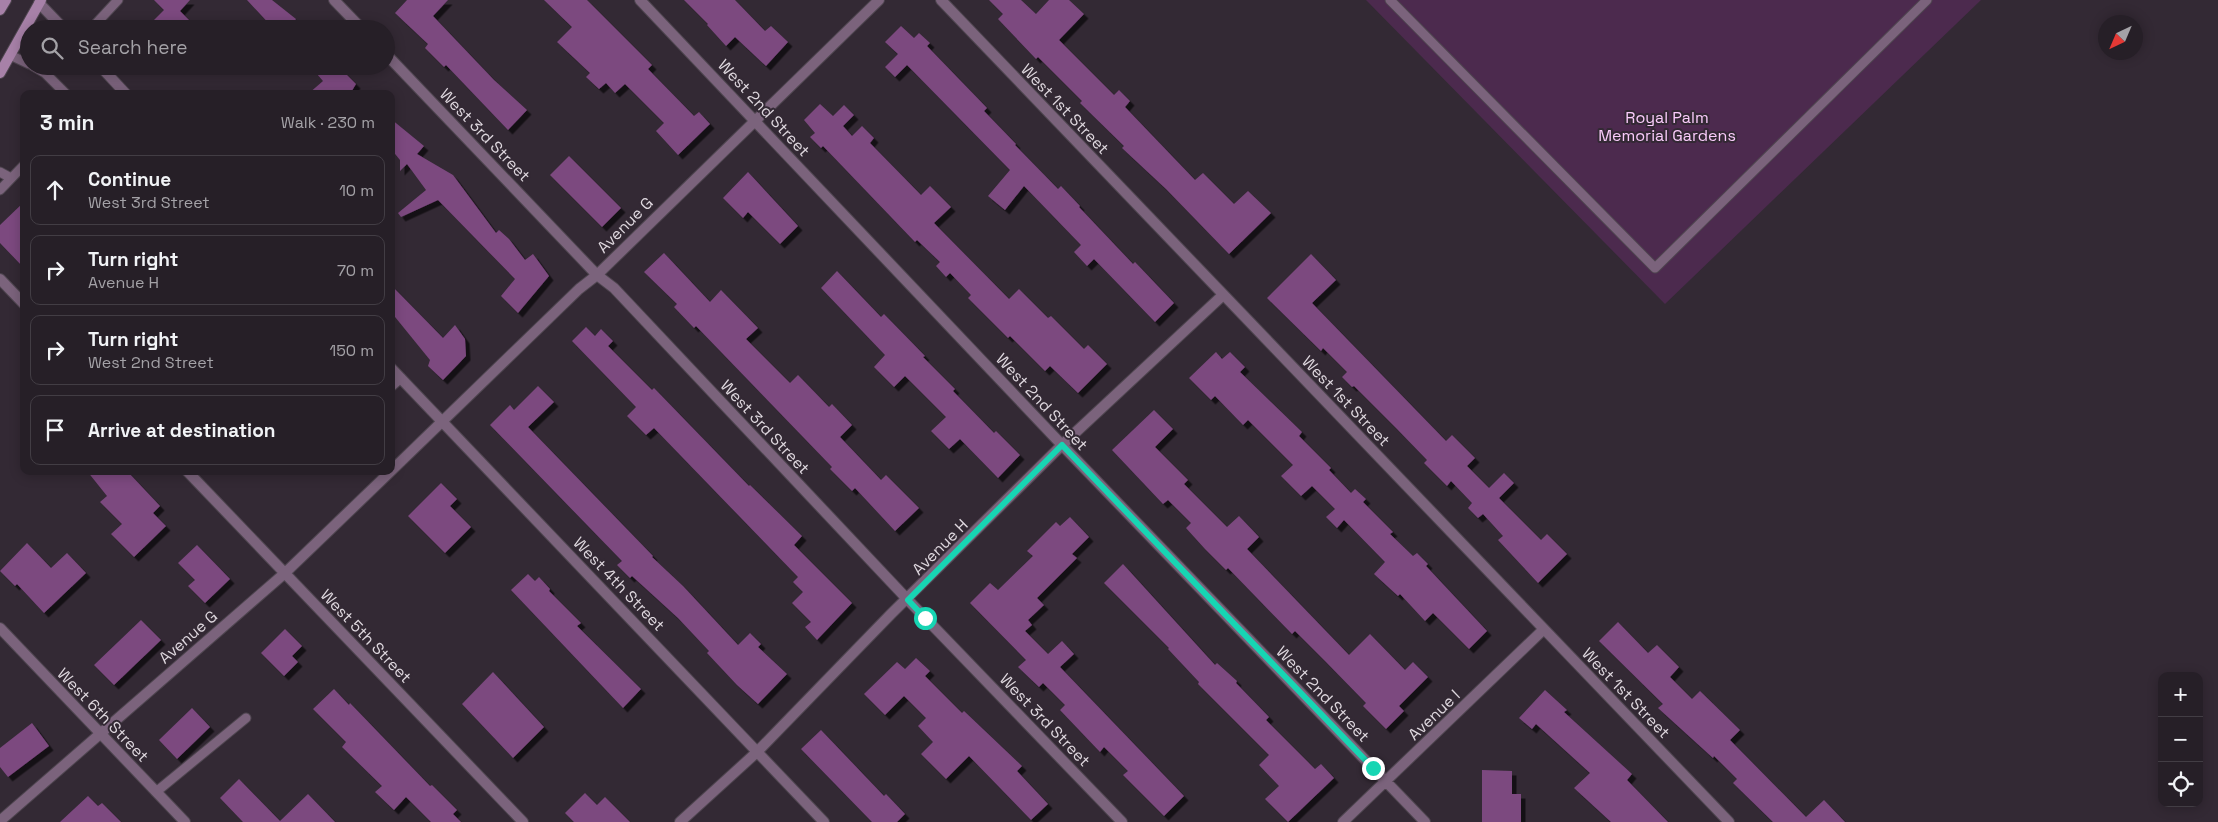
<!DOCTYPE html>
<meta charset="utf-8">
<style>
:root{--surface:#261f27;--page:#2e272f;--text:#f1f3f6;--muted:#a4a2a7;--line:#423d44}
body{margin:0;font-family:"Space Grotesk",sans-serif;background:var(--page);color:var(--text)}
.controls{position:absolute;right:15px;bottom:15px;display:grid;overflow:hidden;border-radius:10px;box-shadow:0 2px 12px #0003}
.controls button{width:45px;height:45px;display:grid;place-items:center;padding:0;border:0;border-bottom:1px solid var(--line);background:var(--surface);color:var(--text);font:25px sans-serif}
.compass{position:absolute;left:2098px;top:15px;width:45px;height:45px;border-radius:50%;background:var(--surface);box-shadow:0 2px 12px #0003;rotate:224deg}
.stop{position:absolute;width:15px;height:15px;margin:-11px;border:4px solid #17d5b3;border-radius:50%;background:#fff}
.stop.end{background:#17d5b3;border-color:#fff;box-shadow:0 1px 5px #0008}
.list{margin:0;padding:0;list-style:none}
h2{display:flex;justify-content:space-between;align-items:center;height:65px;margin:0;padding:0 20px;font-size:21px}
h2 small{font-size:16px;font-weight:400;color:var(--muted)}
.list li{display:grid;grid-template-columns:32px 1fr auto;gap:15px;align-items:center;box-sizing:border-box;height:70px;margin:0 10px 10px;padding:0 10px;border:1px solid var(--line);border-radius:10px}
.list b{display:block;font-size:19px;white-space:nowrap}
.list p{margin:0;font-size:16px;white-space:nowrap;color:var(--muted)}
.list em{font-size:16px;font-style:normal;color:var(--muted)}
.icon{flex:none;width:28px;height:28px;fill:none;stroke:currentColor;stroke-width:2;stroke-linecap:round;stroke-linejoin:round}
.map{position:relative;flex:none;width:2218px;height:822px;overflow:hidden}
.search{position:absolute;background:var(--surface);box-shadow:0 2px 12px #0003;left:20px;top:20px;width:375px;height:55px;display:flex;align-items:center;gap:12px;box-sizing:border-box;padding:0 18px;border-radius:28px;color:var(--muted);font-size:19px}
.panel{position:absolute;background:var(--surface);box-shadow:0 2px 12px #0003;left:20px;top:90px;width:375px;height:385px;border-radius:10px}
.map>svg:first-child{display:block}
.green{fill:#4c2a4e}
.building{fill:#7c487f;filter:url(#shadow)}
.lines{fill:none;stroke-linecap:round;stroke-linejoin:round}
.lane-casing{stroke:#4e454f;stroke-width:11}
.street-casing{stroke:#4e454f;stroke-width:12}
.secondary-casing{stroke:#4e454f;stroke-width:12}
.lane{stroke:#7b637c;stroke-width:9}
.street{stroke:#7b637c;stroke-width:10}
.secondary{stroke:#a781a8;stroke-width:10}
.route{stroke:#17d5b3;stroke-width:6}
.labels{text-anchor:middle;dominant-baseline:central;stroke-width:4;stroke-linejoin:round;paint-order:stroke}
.street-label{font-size:16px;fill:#ded7de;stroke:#332934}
.park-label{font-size:16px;fill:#facbfb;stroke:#332934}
</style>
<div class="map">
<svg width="2218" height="822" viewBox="0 0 2218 822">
<defs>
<filter id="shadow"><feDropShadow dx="4.5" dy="4.5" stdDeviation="0" flood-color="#0009"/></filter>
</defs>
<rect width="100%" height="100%" fill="#332934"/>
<!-- green -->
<path class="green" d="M 1366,0 L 1981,0 L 1665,304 Z"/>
<!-- building -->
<path class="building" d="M 154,0 L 190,0 L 180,11 L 198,29 L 145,29 L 164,10 Z
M 247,0 L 272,0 L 296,19 L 289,29 L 274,29 Z
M 407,0 L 448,0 L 433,16 L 494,80 L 527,110 L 508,130 L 446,65 L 444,67 L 425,48 L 428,44 L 395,13 Z
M 544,0 L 587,0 L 652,65 L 648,69 L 694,116 L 699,112 L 710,124 L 678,155 L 656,131 L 664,123 L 625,84 L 615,93 L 606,83 L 599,89 L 586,77 L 590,73 L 557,42 L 572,27 Z
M 684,0 L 735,0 L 765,31 L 771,26 L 788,42 L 766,66 L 735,37 L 726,46 L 707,25 L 708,24 Z
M 989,0 L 1021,0 L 1036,14 L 1049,0 L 1069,0 L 1084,14 L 1059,40 L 1114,95 L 1119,90 L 1130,101 L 1125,107 L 1195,180 L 1203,173 L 1234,204 L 1248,191 L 1271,213 L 1229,254 L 1166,189 L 1122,148 L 1124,146 L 1080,103 L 1082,101 L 1038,57 L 1036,59 L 998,19 L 1003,14 Z
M 901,26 L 914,38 L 919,33 L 930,43 L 927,46 L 987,108 L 984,111 L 1016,144 L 1015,145 L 1058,189 L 1061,186 L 1080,206 L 1079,207 L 1133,264 L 1135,262 L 1174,303 L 1155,322 L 1094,259 L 1087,266 L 1074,252 L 1081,245 L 1024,186 L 1005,210 L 988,196 L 1010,170 L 907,65 L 895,77 L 885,67 L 898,54 L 885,42 Z
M 310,66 L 338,66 L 356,84 L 350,94 L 308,94 L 323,81 Z
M 820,104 L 833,116 L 844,105 L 854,115 L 843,126 L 852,136 L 862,126 L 874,138 L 870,143 L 921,195 L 930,186 L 951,207 L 934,223 L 1009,299 L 1019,289 L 1048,318 L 1051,316 L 1084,349 L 1088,345 L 1107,364 L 1078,393 L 1050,366 L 1045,371 L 1010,336 L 1008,338 L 968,298 L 971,295 L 950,273 L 946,277 L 936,266 L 940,262 L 917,240 L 915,242 L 823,146 L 821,148 L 810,137 L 815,133 L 804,120 Z
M 391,119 L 424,146 L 417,154 L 453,175 L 496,233 L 499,230 L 509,239 L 525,260 L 533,254 L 549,276 L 518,313 L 501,296 L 515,279 L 438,200 L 401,217 L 398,213 L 426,190 L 407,164 L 400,171 L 400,160 L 391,149 Z
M 569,156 L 621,208 L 602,227 L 550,175 Z
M 748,172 L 798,226 L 780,244 L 748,212 L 743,218 L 723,198 Z
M 24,202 L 24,268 L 0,243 L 0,225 Z
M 664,253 L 710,302 L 721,290 L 758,328 L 746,339 L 790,383 L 798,375 L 829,407 L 832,404 L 852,425 L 840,437 L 881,480 L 886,475 L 919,508 L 895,531 L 855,488 L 852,491 L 830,469 L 832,467 L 696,326 L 694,328 L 674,307 L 677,304 L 644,272 Z
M 1311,254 L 1336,280 L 1312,303 L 1446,441 L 1452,435 L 1475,458 L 1467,466 L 1489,488 L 1504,473 L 1514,483 L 1499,498 L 1541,540 L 1547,534 L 1567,554 L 1538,583 L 1498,540 L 1503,536 L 1483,514 L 1478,518 L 1468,508 L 1472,503 L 1451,481 L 1447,486 L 1424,463 L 1427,460 L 1397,429 L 1354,386 L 1352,387 L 1342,377 L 1347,372 L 1323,348 L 1321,351 L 1267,298 Z
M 837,271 L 881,317 L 884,314 L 925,356 L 923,357 L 955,389 L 953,391 L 994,433 L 996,431 L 1020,455 L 998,478 L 960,439 L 949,449 L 931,431 L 946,417 L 905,376 L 894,387 L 874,367 L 885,355 L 821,288 Z
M 391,285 L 443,338 L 455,325 L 465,339 L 466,356 L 443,380 L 428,366 L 430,360 L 391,312 Z
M 586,327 L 595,336 L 601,329 L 613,341 L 608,346 L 652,390 L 654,388 L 749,486 L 750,485 L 802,536 L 794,545 L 852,603 L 817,640 L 805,627 L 811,622 L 792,603 L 803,592 L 793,582 L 798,577 L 654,428 L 646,435 L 627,416 L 636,407 L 572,341 Z
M 1216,352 L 1222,359 L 1230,352 L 1245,367 L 1240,372 L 1302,432 L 1299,436 L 1331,468 L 1329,470 L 1351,493 L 1355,489 L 1366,499 L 1363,502 L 1393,532 L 1390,534 L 1413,556 L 1417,553 L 1428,564 L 1426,566 L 1487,631 L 1469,649 L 1433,613 L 1425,621 L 1400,594 L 1398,596 L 1374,574 L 1385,562 L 1344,520 L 1337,528 L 1326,517 L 1335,509 L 1312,486 L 1301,496 L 1281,476 L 1293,465 L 1248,420 L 1243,425 L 1215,396 L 1211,400 L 1189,378 Z
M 538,386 L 554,402 L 528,427 L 653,556 L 652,557 L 683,586 L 738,645 L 750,633 L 761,644 L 758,647 L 787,674 L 758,704 L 737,685 L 707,653 L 709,651 L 678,618 L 632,576 L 630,578 L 617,565 L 622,561 L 490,425 L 510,405 L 514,410 Z
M 1154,410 L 1173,429 L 1155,447 L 1188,480 L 1184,484 L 1227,527 L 1239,516 L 1259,537 L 1247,549 L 1349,655 L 1370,634 L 1405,670 L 1413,662 L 1428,677 L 1399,706 L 1404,711 L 1386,729 L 1363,706 L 1366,703 L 1326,662 L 1295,631 L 1292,634 L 1228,568 L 1226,570 L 1205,549 L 1186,528 L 1191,523 L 1168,500 L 1163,504 L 1112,450 Z
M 87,471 L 127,471 L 160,506 L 153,513 L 166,526 L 134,557 L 111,534 L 122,524 L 100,502 L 107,496 Z
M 441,483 L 457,499 L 450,506 L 471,527 L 445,553 L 408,516 Z
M 1070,517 L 1089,537 L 1072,554 L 1077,558 L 1037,598 L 1044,605 L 1028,620 L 1032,625 L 1025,631 L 1048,654 L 1062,641 L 1074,654 L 1060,667 L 1184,796 L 1164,816 L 1123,775 L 1128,771 L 1104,747 L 1100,752 L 1060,710 L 1065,705 L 1043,683 L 1039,687 L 1018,667 L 1026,660 L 970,603 L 990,583 L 998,590 L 1033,556 L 1027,551 L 1056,522 L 1060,526 Z
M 27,543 L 51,568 L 67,553 L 86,573 L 44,613 L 17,584 L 15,586 L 0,571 Z
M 197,545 L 230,579 L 205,603 L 188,586 L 195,580 L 178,563 Z
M 1123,564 L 1215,665 L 1217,663 L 1237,681 L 1236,683 L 1269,717 L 1266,720 L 1315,769 L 1321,764 L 1334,778 L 1288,822 L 1265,799 L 1279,786 L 1259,765 L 1269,755 L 1198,684 L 1199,682 L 1168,649 L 1169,648 L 1104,583 Z
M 528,574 L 535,581 L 539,577 L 550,589 L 549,591 L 581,623 L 577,626 L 641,689 L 623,708 L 511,590 Z
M 141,620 L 161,640 L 114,685 L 94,665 Z
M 1618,622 L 1648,653 L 1657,645 L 1679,667 L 1670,677 L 1692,699 L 1700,691 L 1740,730 L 1730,740 L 1806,817 L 1824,800 L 1845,822 L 1773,822 L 1733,783 L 1737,779 L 1714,756 L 1713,758 L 1658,708 L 1663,704 L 1599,641 Z
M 285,629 L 302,646 L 292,656 L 298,662 L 284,676 L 261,653 Z
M 916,658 L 930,671 L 925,676 L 962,713 L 964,711 L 1022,766 L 1017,771 L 1048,804 L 1031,820 L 969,756 L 946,779 L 921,754 L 933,742 L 918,726 L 926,718 L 904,696 L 885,715 L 864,694 L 897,662 L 905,669 Z
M 493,672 L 544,727 L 513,758 L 462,704 Z
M 334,689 L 349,705 L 350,703 L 430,786 L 432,785 L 457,810 L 453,814 L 461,822 L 431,822 L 406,797 L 394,810 L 375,792 L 382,786 L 342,747 L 346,742 L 313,709 Z
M 1545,690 L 1567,710 L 1564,712 L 1632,774 L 1627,780 L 1668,822 L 1611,822 L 1574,788 L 1590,773 L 1536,724 L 1532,729 L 1519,718 Z
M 192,708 L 210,727 L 177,759 L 159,740 Z
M 32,723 L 49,746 L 8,777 L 0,767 L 0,748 Z
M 821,730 L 884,796 L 886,794 L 905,814 L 897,822 L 872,822 L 801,749 Z
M 1482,770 L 1512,771 L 1512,794 L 1521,794 L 1521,822 L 1482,822 Z
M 239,779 L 280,821 L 308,794 L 335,822 L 243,822 L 220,798 Z
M 585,793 L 597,805 L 605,797 L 630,822 L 574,822 L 565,813 Z
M 88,796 L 98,806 L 102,803 L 121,822 L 60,822 Z"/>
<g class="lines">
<defs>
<path id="lane" d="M 1390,0 L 1655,268 L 1927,0
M 91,29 L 118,0
M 10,55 L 29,64
M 33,66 L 45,73 L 66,94
M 0,172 L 11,178
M 0,190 L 24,165
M 391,387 L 401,378
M 156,792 L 246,718"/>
<path id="street" d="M 334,0 L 362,29
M 640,0 L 1062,445 L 1425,822
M 941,0 L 1729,822
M 39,3 L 64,29
M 386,54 L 597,275 L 614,288 L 908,600 L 1122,822
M 100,66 L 126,94
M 0,279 L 24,304
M 391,368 L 824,822
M 187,471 L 523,822
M 391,471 L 579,289 L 597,275 L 879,0
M 0,628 L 185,822
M 0,821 L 285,573 L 391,471
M 680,822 L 757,752 L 891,614 L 1062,445 L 1223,295
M 1343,822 L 1544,629"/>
<path id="secondary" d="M 0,10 L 6,0
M 0,73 L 41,0"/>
</defs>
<!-- lane casing -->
<use href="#lane" class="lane-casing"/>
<!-- street casing -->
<use href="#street" class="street-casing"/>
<!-- secondary casing -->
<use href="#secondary" class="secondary-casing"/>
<!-- lane -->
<use href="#lane" class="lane"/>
<!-- street -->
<use href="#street" class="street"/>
<!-- secondary -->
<use href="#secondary" class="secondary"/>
</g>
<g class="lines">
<!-- route -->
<path class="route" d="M 925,618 L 908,600 L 1062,445 L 1373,768"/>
</g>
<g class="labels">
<!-- street labels -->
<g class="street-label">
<text transform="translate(764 108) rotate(47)">West 2nd Street</text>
<text transform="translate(1065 109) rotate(46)">West 1st Street</text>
<text transform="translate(485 135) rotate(46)">West 3rd Street</text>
<text transform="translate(625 225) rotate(-45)">Avenue G</text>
<text transform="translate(1346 401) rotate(46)">West 1st Street</text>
<text transform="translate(1042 402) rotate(47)">West 2nd Street</text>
<text transform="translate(765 427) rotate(47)">West 3rd Street</text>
<text transform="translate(940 547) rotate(-45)">Avenue H</text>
<text transform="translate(619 584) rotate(46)">West 4th Street</text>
<text transform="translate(366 636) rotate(46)">West 5th Street</text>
<text transform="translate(188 637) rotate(-41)">Avenue G</text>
<text transform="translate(1626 693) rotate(46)">West 1st Street</text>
<text transform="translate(1323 694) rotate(46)">West 2nd Street</text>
<text transform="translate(103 715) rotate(46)">West 6th Street</text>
<text transform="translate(1434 715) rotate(-44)">Avenue I</text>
<text transform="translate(1045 720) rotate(46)">West 3rd Street</text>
</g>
<!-- park labels -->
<g class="park-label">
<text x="1667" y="117">Royal Palm<tspan x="1667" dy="18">Memorial Gardens</tspan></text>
</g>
</g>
</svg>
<div class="controls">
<button>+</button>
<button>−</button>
<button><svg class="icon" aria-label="locate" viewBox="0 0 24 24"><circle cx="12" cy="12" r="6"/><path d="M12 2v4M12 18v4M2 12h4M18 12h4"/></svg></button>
</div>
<svg class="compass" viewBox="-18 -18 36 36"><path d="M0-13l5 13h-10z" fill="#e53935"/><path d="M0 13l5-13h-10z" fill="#a4a2a7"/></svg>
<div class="stop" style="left:925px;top:618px"></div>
<div class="stop end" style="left:1373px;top:768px"></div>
<div class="search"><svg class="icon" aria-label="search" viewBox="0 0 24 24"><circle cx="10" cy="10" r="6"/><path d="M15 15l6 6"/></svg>Search here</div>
<section class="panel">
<h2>3 min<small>Walk · 230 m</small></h2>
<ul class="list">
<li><svg class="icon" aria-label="ahead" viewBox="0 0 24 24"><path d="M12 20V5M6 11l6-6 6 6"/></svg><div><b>Continue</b><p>West 3rd Street</p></div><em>10 m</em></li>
<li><svg class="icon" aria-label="right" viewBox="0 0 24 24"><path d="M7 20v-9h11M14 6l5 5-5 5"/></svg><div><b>Turn right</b><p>Avenue H</p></div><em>70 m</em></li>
<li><svg class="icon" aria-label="right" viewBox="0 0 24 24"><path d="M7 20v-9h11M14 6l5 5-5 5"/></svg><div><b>Turn right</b><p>West 2nd Street</p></div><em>150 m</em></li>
<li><svg class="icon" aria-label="arrive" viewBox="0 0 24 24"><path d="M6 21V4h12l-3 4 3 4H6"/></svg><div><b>Arrive at destination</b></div></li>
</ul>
</section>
</div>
